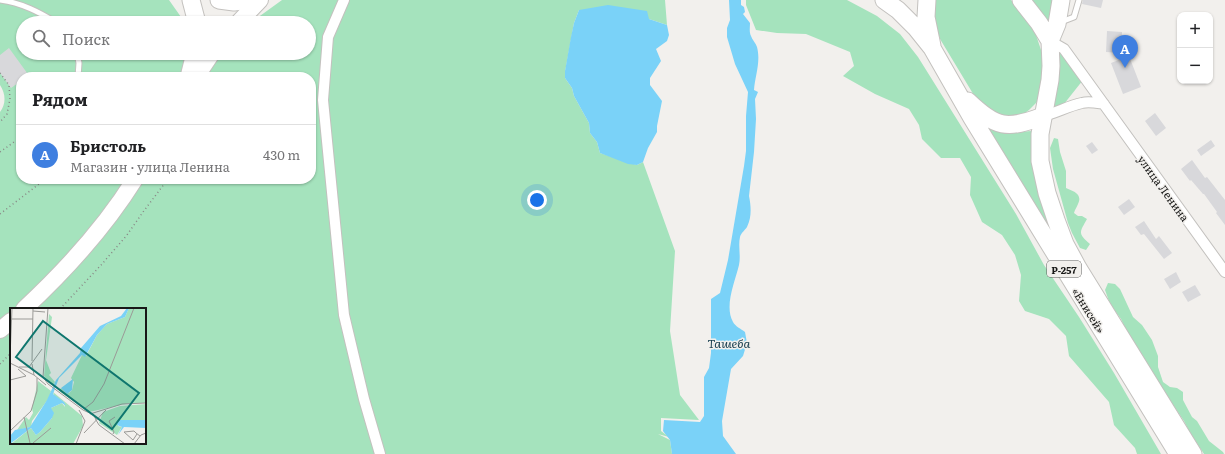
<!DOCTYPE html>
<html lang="ru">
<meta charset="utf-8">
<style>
:root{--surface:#fff;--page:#f2f2f2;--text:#202124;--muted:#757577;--line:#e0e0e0;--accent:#2563eb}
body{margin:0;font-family:Literata,serif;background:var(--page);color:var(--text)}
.controls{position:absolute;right:12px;top:12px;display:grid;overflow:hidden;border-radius:8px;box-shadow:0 1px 3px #0004}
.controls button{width:36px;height:36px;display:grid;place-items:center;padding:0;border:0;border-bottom:1px solid var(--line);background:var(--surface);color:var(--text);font:20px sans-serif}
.you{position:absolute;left:537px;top:200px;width:14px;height:14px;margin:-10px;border:3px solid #fff;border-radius:50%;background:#1a73e8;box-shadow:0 0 0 6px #1a73e833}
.badge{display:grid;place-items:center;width:26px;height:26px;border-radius:50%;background:var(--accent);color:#fff;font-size:13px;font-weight:700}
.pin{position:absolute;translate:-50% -33px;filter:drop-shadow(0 1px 2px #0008)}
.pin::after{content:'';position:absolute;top:21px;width:14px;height:12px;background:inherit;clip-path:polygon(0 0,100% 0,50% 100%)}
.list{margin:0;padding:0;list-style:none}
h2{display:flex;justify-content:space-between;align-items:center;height:52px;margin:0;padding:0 16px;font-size:17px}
h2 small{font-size:13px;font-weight:400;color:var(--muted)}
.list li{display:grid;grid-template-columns:26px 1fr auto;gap:12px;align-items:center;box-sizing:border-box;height:60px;padding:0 16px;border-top:1px solid var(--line)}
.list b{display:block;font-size:15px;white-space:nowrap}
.list p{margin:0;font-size:13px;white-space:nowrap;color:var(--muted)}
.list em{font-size:13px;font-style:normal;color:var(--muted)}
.icon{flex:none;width:22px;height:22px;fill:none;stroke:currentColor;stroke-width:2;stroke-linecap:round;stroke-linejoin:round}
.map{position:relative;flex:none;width:1225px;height:454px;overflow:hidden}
.search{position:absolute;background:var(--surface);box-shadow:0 1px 3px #0004;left:16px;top:16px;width:300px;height:44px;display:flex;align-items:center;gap:10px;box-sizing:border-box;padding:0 14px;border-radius:22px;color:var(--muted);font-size:15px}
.panel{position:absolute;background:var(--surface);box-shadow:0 1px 3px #0004;left:16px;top:72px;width:300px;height:112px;border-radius:16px}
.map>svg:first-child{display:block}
.green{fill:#a5e3bd}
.water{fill:#7ad2f8}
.building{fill:#d8d8db}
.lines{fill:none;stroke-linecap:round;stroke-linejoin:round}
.service-casing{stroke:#c3c1be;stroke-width:7}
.minor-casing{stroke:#c3c1be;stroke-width:12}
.primary-casing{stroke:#c3c1be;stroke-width:18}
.trunk-casing{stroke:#c3c1be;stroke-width:19}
.path{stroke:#888785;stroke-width:1.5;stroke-dasharray:1 3;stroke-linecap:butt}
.service{stroke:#fff;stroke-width:5}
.minor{stroke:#fff;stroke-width:10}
.primary{stroke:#fff;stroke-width:16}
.trunk{stroke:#fff;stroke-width:17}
.labels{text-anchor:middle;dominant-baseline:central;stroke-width:3;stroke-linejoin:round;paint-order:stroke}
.shield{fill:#f2f0ed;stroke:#595957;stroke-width:1}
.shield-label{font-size:10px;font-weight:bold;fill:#181817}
.street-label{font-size:11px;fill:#181817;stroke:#f2f0ed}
.water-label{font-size:12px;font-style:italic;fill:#173e4f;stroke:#f2f0ed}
.inset-road{fill:none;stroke:#9b9a97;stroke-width:1}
.view{fill:#0f766e;fill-opacity:0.15;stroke:#0f766e;stroke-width:2}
.inset-edge{fill:none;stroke:#181817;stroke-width:2}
</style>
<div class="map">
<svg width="1225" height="454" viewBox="0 0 1225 454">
<rect width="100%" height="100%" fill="#f2f0ed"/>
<!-- green -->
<path class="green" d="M 0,0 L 169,0 L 181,17 L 184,23 L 23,23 L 23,53 L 186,53 L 183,68 L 180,77 L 21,77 L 21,179 L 125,179 C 108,206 88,230 67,254 C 50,273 33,292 14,309 L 11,309 L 11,312 L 0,322 L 0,112 C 6,104 6,94 0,85 Z
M 282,0 L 665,0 L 667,25 L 649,19 L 579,10 L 574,23 L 565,72 L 565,78 L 572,88 L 574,96 L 589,123 L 590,133 L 597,142 L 600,153 L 637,165 L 643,162 L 675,251 L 670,331 L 680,395 L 699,420 L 661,418 L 661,431 L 669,437 L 658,434 L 670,440 L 672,454 L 0,454 L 0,339 L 11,330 L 11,443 L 145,443 L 145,309 L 34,309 L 70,274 L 113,224 L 143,179 L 311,179 L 311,77 L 204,77 L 220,53 L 309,53 L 309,23 L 250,23 Z
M 746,0 L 847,0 L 877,16 L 900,34 L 918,57 L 1016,214 L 1044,265 L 1079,317 L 1114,373 L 1161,454 L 1137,454 L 1135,448 L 1114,425 L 1109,402 L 1069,356 L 1066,336 L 1049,319 L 1025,311 L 1019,301 L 1021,275 L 1015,255 L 1002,235 L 982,222 L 970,195 L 971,177 L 960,158 L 941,158 L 922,139 L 919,125 L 909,109 L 875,94 L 843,76 L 854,66 L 850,52 L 806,34 L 777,33 L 756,30 L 746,5 Z
M 933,0 L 1011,0 L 1029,21 L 1036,35 L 1041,50 L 1043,67 L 1041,91 L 1037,102 L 1029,110 L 1021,116 L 1012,119 L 994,115 L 975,97 L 940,39 L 933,17 Z
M 1032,0 L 1053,0 L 1051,26 Z
M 1060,49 L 1083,80 L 1064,104 L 1052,110 Z
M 977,116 L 1003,131 L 1017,132 L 1032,131 L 1077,281 Z
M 1054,138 L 1058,139 L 1060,152 L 1066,171 L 1066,188 C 1073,191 1083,194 1078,204 C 1077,207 1075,209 1074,213 L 1078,216 L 1082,216 L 1087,219 C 1080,232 1077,233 1090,244 L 1086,250 L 1080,248 L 1072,233 L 1068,223 L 1053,169 L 1050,148 Z
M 1108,283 L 1115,284 L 1120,289 L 1133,317 L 1142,325 L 1152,340 L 1158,356 L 1158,367 L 1163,382 L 1170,387 L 1177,388 L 1183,392 L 1183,400 L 1192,417 L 1197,421 L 1209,441 L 1223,452 L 1224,454 L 1204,454 L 1189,431 L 1184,421 L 1142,360 L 1135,344 L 1127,332 L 1121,319 L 1110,304 L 1105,290 Z"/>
<!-- water -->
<path class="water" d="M 729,0 L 741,0 L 741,5 L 744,7 L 745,12 L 743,14 L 750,23 C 750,27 749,32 751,36 C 752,40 756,43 757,47 C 761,62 755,76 754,90 L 758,92 L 755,99 L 756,119 L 754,152 L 749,196 C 751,206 752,217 747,227 C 745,230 741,233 740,237 C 738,246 741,256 739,265 C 735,282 724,306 733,322 C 735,326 741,329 745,332 L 747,343 L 743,356 L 731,369 L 722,421 L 723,436 L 736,454 L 672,454 L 670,440 L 663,431 L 664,420 L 700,422 L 704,416 L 704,377 L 709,368 L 711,353 L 711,299 L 720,293 L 728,260 L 744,166 L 746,151 L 746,116 L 748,92 L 735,64 L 727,37 L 727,28 L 730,20 Z
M 608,5 L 647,11 L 649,19 L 667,25 L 669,35 L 667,41 L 656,49 L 661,61 L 650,78 L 650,85 L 662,101 L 657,126 L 657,132 L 648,148 L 643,162 L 637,165 L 628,164 L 600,153 L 597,142 L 590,133 L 589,123 L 574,96 L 572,88 L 565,78 L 565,71 L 571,37 L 574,23 L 579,10 Z"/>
<!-- building -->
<path class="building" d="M 1083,0 L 1103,0 L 1101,8 L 1082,4 Z
M 1107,31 L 1122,32 L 1121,53 L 1106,52 Z
M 9,48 L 30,77 L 21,77 L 21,81 L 11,88 L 0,73 L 0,55 Z
M 1129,56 L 1141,87 L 1123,94 L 1111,63 Z
M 1155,113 L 1166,128 L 1156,136 L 1145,121 Z
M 1211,140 L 1215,146 L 1201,156 L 1197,150 Z
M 1092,142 L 1098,150 L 1092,154 L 1086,146 Z
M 1192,160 L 1205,178 L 1207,177 L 1225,200 L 1225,225 L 1216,213 L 1217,212 L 1204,194 L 1203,194 L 1191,180 L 1190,181 L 1181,169 Z
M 1129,199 L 1135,207 L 1124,215 L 1118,207 Z
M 1144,221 L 1156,239 L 1159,236 L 1172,253 L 1164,259 L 1144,234 L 1141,235 L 1135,227 Z
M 1176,272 L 1181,282 L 1170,289 L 1164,279 Z
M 1195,285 L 1201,295 L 1188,302 L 1182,292 Z"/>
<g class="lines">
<defs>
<path id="service" d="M 0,0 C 22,3 39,12 57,23
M 1061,22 L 1074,17 L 1079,0
M 77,53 L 79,63 L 78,77"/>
<path id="minor" d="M 344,0 L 328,37 L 323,100 L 344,315 L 364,399 L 380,454
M 1050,41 L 1064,49 L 1225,272
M 1043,116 C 1056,113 1068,106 1082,103 C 1089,101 1097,103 1104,104"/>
<path id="primary" d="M 238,23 L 260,0
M 196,77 L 212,53
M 24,309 C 66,270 105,227 135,179
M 0,330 L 11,321"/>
<path id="trunk" d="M 191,0 L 197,23
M 219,0 L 234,2 L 249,0
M 884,0 L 898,10 L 916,28 L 932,48 L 972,118 L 1178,454
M 927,0 L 926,17 L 932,46
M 1021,0 L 1039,23 L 1050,41 L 1051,66 L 1050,80 L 1040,134 L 1040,161 L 1047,193 L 1056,220 L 1065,244 L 1078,268 L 1193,454
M 1050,41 L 1057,24 L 1061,0
M 189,77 L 195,53
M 968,101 C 996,128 1007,130 1043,116"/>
</defs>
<!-- service casing -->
<use href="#service" class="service-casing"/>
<!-- minor casing -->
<use href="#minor" class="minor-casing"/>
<!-- primary casing -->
<use href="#primary" class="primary-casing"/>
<!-- trunk casing -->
<use href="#trunk" class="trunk-casing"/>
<!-- path -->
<path class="path" d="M 0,73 L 9,85 L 10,99 L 7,114 L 0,122
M 0,152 L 21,137
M 0,214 L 39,184 L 41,179
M 60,309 L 102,264 L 127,235 L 143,212 L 168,179
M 0,364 L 11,353"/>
<!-- service -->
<use href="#service" class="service"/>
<!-- minor -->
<use href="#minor" class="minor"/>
<!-- primary -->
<use href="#primary" class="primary"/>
<!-- trunk -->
<use href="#trunk" class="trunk"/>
</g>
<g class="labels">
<!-- shield labels -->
<rect class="shield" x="1047" y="261" width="34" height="16" rx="3"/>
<g class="shield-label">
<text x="1064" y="269">Р-257</text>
</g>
<!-- street labels -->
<g class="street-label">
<text transform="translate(1164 188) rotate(54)">улица Ленина</text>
<text transform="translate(1089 310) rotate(58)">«Енисей»</text>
</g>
<!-- water labels -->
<g class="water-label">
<text x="729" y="343">Ташеба</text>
</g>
</g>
<!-- overview -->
<g transform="translate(10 308)">
<rect width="136" height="136" fill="#f2f0ed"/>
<path d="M 119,0 L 136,0 L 136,95 L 120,95 L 79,104 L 49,83 L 51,80 L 59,85 L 62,82 L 64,74 L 61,70 L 72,47 L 76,48 L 87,27 L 97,16 L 115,9 ZM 39,6 L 42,9 L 36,52 L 41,65 L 39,67 L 45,74 L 43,78 L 34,68 ZM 28,73 L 41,83 L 39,90 L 22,113 L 21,119 L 7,122 L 16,109 L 19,112 L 23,105 L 22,100 ZM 43,84 L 72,108 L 73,118 L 63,136 L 1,136 L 21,120 L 26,127 L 30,124 L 42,110 L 41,100 L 52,95 L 55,99 L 54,94 L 44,88 ZM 136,96 L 136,112 L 108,112 L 108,118 L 112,119 L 107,127 L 110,129 L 89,115 L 93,104 L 110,98 Z" fill="#a5e3bd"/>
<path d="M 117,0 L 119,0 L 115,9 L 97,16 L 87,27 L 75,49 L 72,47 L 49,70 L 43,86 L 54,94 L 56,98 L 52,95 L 41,100 L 44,105 L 42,110 L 30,124 L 26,127 L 21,120 L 0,136 L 0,128 L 5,122 L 20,119 L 37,92 L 46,72 L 70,45 L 71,40 L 90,18 L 111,8 ZM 63,71 L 62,82 L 57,86 L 51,80 ZM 108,112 L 136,112 L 136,120 L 114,119 L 108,127 L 112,119 L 107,117 Z" fill="#7ad2f8"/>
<path class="inset-road" d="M 38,0 L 33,69 L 38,76 L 73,102 L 84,107 L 86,112M 23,3 L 35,4M 1,11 L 23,11M 0,50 L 2,0M 22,53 L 23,0M 0,55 L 24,67M 22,56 L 24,67 L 36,77M 9,59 L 19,59 L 32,41M 0,72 L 16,68 L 8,61M 74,101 L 83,94 L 94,76 L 124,0M 80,106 L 112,96 L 136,95M 14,109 L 20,135M 86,112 L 89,117 L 115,136M 0,123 L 21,103 L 27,83 L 27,70M 74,125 L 96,102M 103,126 L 104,124 L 99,113 L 105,109M 127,126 L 123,132 L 114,124 L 124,123 L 126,125 L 130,128M 23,135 L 41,120M 66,136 L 75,113 L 69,102M 124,136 L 131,127 L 136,125"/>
<path class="view" d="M 33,13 L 129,85 L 102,121 L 6,49 Z"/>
<rect width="136" height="136" class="inset-edge"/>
</g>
</svg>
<div class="controls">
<button>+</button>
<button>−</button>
</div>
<div class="you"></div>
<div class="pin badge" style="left:1125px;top:68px;background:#3f7fe0">A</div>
<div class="search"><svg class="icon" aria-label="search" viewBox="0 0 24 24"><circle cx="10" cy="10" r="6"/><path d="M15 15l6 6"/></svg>Поиск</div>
<section class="panel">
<h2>Рядом<small></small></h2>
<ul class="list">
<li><span class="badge" style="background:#3f7fe0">A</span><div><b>Бристоль</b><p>Магазин · улица Ленина</p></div><em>430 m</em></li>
</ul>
</section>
</div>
